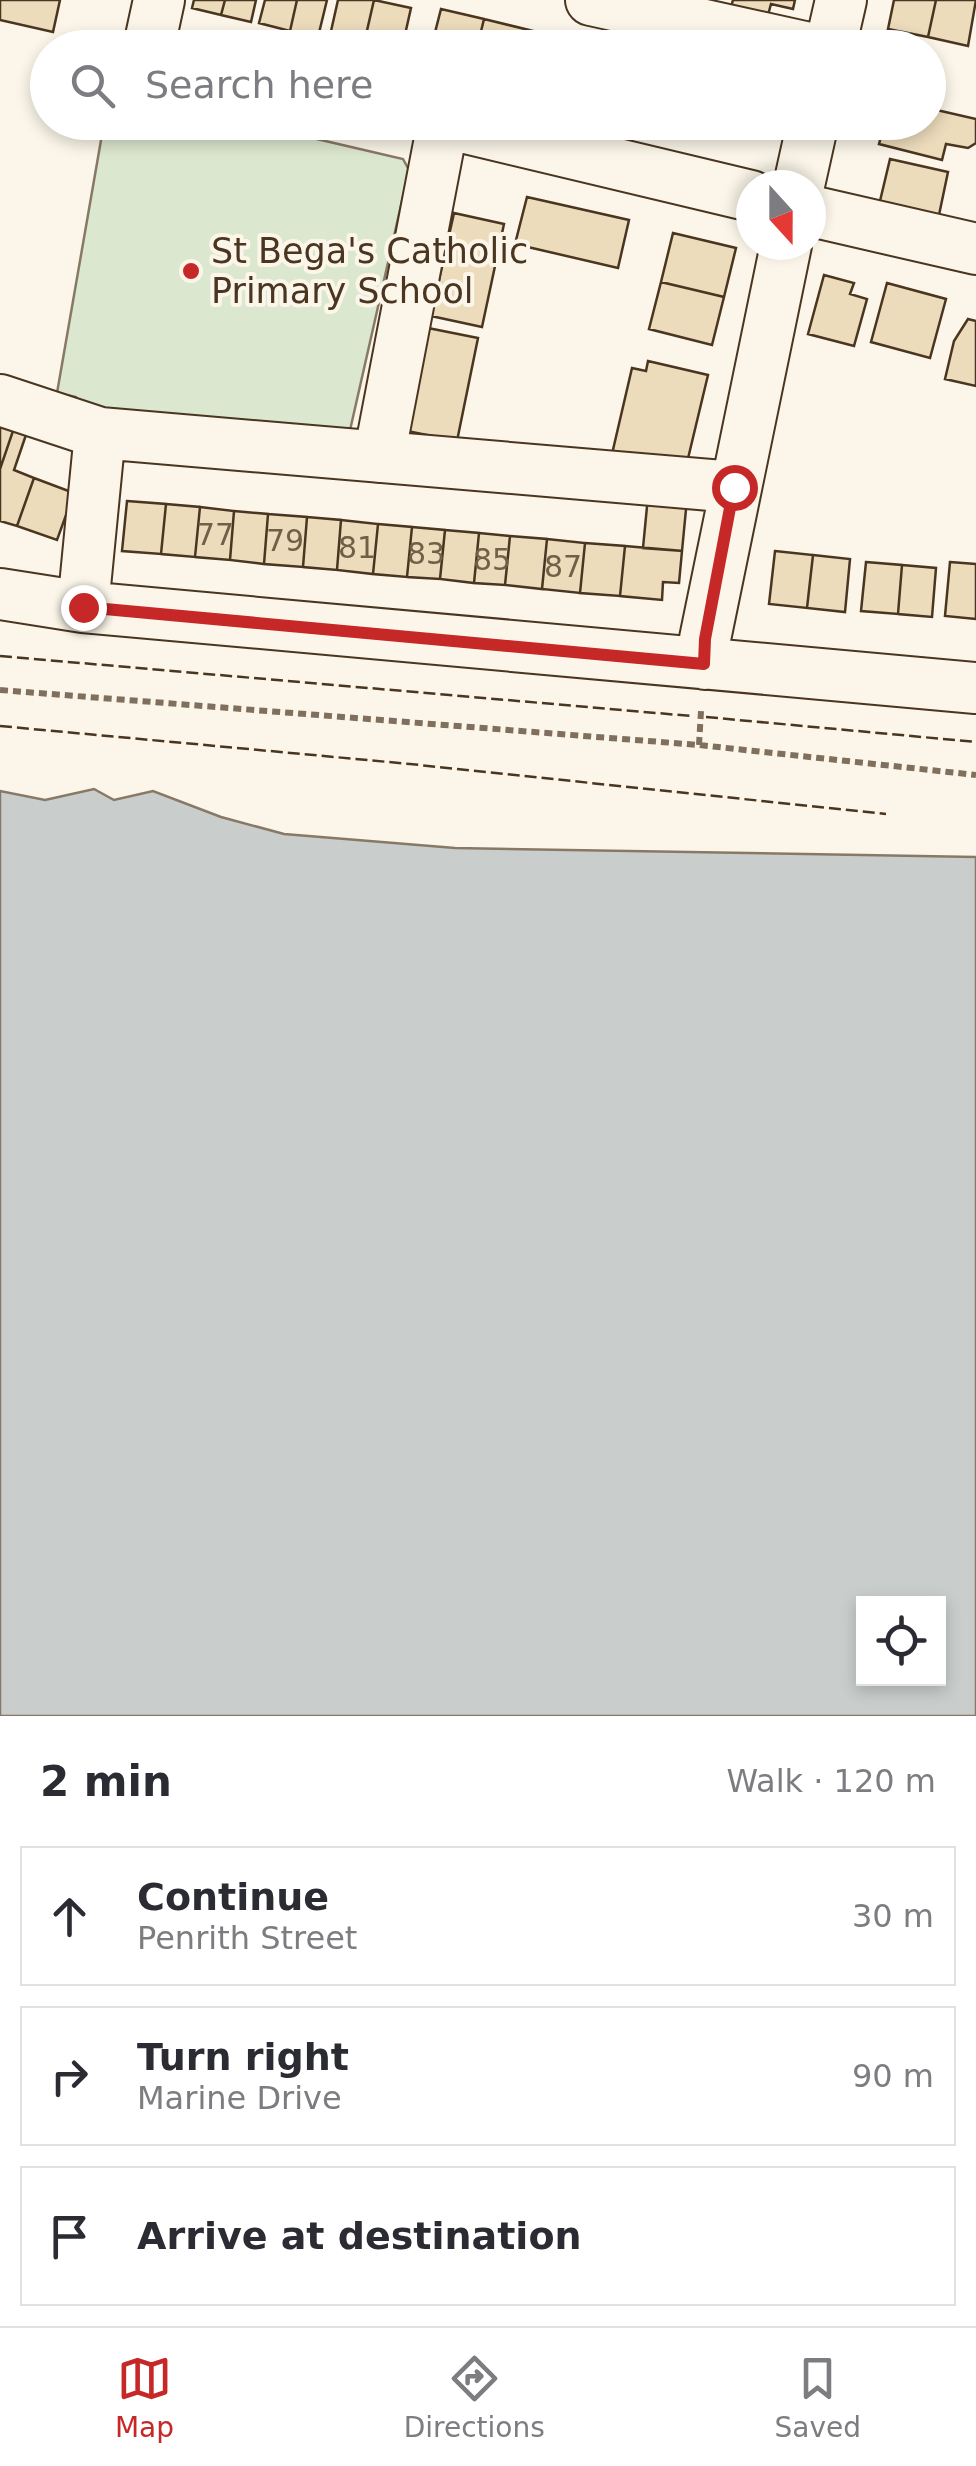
<!DOCTYPE html>
<meta charset="utf-8">
<style>
:root{--surface:#fff;--page:#f2f2f3;--text:#2b2b33;--muted:#7c7c81;--line:#e1e1e2;--accent:#c62828}
body{margin:0;font-family:"DejaVu Sans",sans-serif;background:var(--page);color:var(--text)}
.controls{position:absolute;right:30px;bottom:30px;display:grid;overflow:hidden;border-radius:0px;box-shadow:0 5px 15px #0003}
.controls button{width:90px;height:90px;display:grid;place-items:center;padding:0;border:0;border-bottom:2px solid var(--line);background:var(--surface);color:var(--text);font:50px sans-serif}
.compass{position:absolute;left:736px;top:170px;width:90px;height:90px;border-radius:50%;background:var(--surface);box-shadow:0 5px 15px #0003;rotate:159deg}
.stop{position:absolute;width:30px;height:30px;margin:-22px;border:8px solid #c62828;border-radius:50%;background:#fff}
.stop.end{background:#c62828;border-color:#fff;box-shadow:0 2px 10px #0008}
.list{margin:0;padding:0;list-style:none}
h2{display:flex;justify-content:space-between;align-items:center;height:130px;margin:0;padding:0 40px;font-size:42px}
h2 small{font-size:32px;font-weight:400;color:var(--muted)}
.list li{display:grid;grid-template-columns:65px 1fr auto;gap:30px;align-items:center;box-sizing:border-box;height:140px;margin:0 20px 20px;padding:0 20px;border:2px solid var(--line);border-radius:0px}
.list b{display:block;font-size:38px;white-space:nowrap}
.list p{margin:0;font-size:32px;white-space:nowrap;color:var(--muted)}
.list em{font-size:32px;font-style:normal;color:var(--muted)}
.icon{flex:none;width:55px;height:55px;fill:none;stroke:currentColor;stroke-width:2;stroke-linecap:round;stroke-linejoin:round}
.map{position:relative;flex:none;width:976px;height:1716px;overflow:hidden}
.search{position:absolute;background:var(--surface);box-shadow:0 5px 15px #0003;left:30px;right:30px;top:30px;height:110px;display:flex;align-items:center;gap:25px;box-sizing:border-box;padding:0 35px;border-radius:55px;color:var(--muted);font-size:38px}
.sheet{height:610px;background:var(--surface)}
nav{display:flex;justify-content:space-around;align-items:center;box-sizing:border-box;height:140px;border-top:2px solid var(--line);background:var(--surface);font-size:28px;color:var(--muted)}
nav a{display:grid;justify-items:center;gap:5px}
nav .on{color:var(--accent)}
.map>svg:first-child{display:block}
.green{fill:#dce7d0;stroke:#887966;stroke-width:2.5}
.water{fill:#c9cecd;stroke:#887966;stroke-width:2.5;fill-rule:evenodd}
.building{fill:#ecdcbc;stroke:#4a3520;stroke-width:2.5}
.lines{fill:none;stroke-linecap:round;stroke-linejoin:round}
.minor-casing{stroke:#4a3520;stroke-width:54}
.path{stroke:#7f6f5c;stroke-width:6;stroke-dasharray:8 5;stroke-linecap:butt}
.minor{stroke:#fbf6e9;stroke-width:50}
.fence{stroke:#4a3520;stroke-width:2.5;stroke-dasharray:12 5;stroke-linecap:butt}
.route{stroke:#c62828;stroke-width:12}
.poi-dot{fill:#c62828;stroke:#fbf6e9;stroke-width:4}
.labels{text-anchor:middle;dominant-baseline:central;stroke-width:8;stroke-linejoin:round;paint-order:stroke}
.number-label{font-size:30px;fill:#725f47}
.poi-label{font-size:35px;fill:#4a3520;stroke:#fbf6e9;text-anchor:start}
</style>
<div class="map">
<svg width="976" height="1716" viewBox="0 0 976 1716">
<rect width="100%" height="100%" fill="#fbf6e9"/>
<!-- green -->
<path class="green" d="M 104,123 L 248,123 L 403,159 L 409,170 L 346,448 L 87,423 L 76,397 L 57,393 Z"/>
<!-- water -->
<path class="water" d="M 94,789 L 114,800 L 153,791 L 221,817 L 284,834 L 455,848 L 976,857 L 976,1716 L 0,1716 L 0,791 L 45,800 ZM 864,1604 L 938,1604 L 938,1678 L 864,1678 Z"/>
<!-- building -->
<path class="building" d="M 0,0 L 60,0 L 53,32 L 0,20 Z
M 194,0 L 225,0 L 221,15 L 192,8 Z
M 225,0 L 256,0 L 251,22 L 221,15 Z
M 265,0 L 297,0 L 290,31 L 259,23 Z
M 297,0 L 327,0 L 318,37 L 290,31 Z
M 338,0 L 374,0 L 363,48 L 329,40 Z
M 374,0 L 411,8 L 402,48 L 363,48 Z
M 733,0 L 795,0 L 793,9 L 771,4 L 768,15 L 731,7 Z
M 894,0 L 936,0 L 928,37 L 888,29 Z
M 936,0 L 976,0 L 968,46 L 928,37 Z
M 441,9 L 484,19 L 477,48 L 431,48 Z
M 484,19 L 529,30 L 524,48 L 477,48 Z
M 529,30 L 573,41 L 571,48 L 524,48 Z
M 928,108 L 976,119 L 976,143 L 968,148 L 946,144 L 942,160 L 879,144 L 885,122 L 928,122 Z
M 689,122 L 748,122 L 744,137 Z
M 890,159 L 948,172 L 939,215 L 880,201 Z
M 527,197 L 629,220 L 618,268 L 515,244 Z
M 454,213 L 504,224 L 482,327 L 431,316 Z
M 673,233 L 736,248 L 724,297 L 661,282 Z
M 824,275 L 854,283 L 850,294 L 867,299 L 854,346 L 808,334 Z
M 661,282 L 724,297 L 712,345 L 649,329 Z
M 887,283 L 946,299 L 930,358 L 871,342 Z
M 968,319 L 976,321 L 976,386 L 945,379 L 954,341 Z
M 428,328 L 478,338 L 457,441 L 407,431 Z
M 648,361 L 708,375 L 685,471 L 612,454 L 632,368 L 646,371 Z
M 0,420 L 15,425 L 0,469 Z
M 15,425 L 28,429 L 14,470 L 34,478 L 17,526 L 0,521 L 0,469 Z
M 34,478 L 74,493 L 57,540 L 17,526 Z
M 648,496 L 687,499 L 682,551 L 643,548 Z
M 127,501 L 166,504 L 161,554 L 122,551 Z
M 166,504 L 200,507 L 195,557 L 161,554 Z
M 200,507 L 234,511 L 230,560 L 195,557 Z
M 234,511 L 268,514 L 264,564 L 230,560 Z
M 268,514 L 307,517 L 303,567 L 264,564 Z
M 307,517 L 341,520 L 337,570 L 303,567 Z
M 341,520 L 378,524 L 373,574 L 337,570 Z
M 378,524 L 412,527 L 407,577 L 373,574 Z
M 412,527 L 445,530 L 440,579 L 407,577 Z
M 445,530 L 479,533 L 474,583 L 440,579 Z
M 479,533 L 510,536 L 505,585 L 474,583 Z
M 510,536 L 547,539 L 542,589 L 505,585 Z
M 547,539 L 585,543 L 580,593 L 542,589 Z
M 585,543 L 625,546 L 620,596 L 580,593 Z
M 625,546 L 682,551 L 679,583 L 663,582 L 662,600 L 620,596 Z
M 775,551 L 813,555 L 807,608 L 769,604 Z
M 813,555 L 850,559 L 845,612 L 807,608 Z
M 866,562 L 902,565 L 898,614 L 861,611 Z
M 950,562 L 976,564 L 976,619 L 945,616 Z
M 902,565 L 936,568 L 932,617 L 898,614 Z"/>
<g class="lines">
<defs>
<path id="minor" d="M 591,0 L 809,48
M 155,48 L 151,37 L 159,0
M 830,48 L 841,0
M 441,122 L 751,196
M 799,185 L 813,122
M 811,211 L 976,249
M 0,400 L 100,433 L 734,487
M 379,457 L 443,123
M 0,594 L 83,607 L 976,688
M 83,607 L 100,433
M 705,664 L 705,639 L 786,245"/>
</defs>
<!-- minor casing -->
<use href="#minor" class="minor-casing"/>
<!-- path -->
<path class="path" d="M 0,690 L 699,745 L 976,775
M 699,745 L 701,711"/>
<!-- minor -->
<use href="#minor" class="minor"/>
<!-- fence -->
<path class="fence" d="M 0,656 L 691,716
M 706,717 L 976,742
M 0,726 L 410,764 L 886,814"/>
</g>
<g class="lines">
<!-- route -->
<path class="route" d="M 83,607 L 704,664 L 705,639 L 734,487"/>
</g>
<!-- markers -->
<circle class="poi-dot" cx="191" cy="271" r="10"/>
<g class="labels">
<!-- number labels -->
<g class="number-label">
<text x="215" y="534">77</text>
<text x="285" y="540">79</text>
<text x="357" y="547">81</text>
<text x="426" y="553">83</text>
<text x="492" y="559">85</text>
<text x="563" y="566">87</text>
</g>
<!-- poi labels -->
<g class="poi-label">
<text x="211" y="251">St Bega's Catholic<tspan x="211" dy="40">Primary School</tspan></text>
</g>
</g>
</svg>
<div class="controls">
<button><svg class="icon" aria-label="locate" viewBox="0 0 24 24"><circle cx="12" cy="12" r="6"/><path d="M12 2v4M12 18v4M2 12h4M18 12h4"/></svg></button>
</div>
<svg class="compass" viewBox="-18 -18 36 36"><path d="M0-13l5 13h-10z" fill="#e53935"/><path d="M0 13l5-13h-10z" fill="#7c7c81"/></svg>
<div class="stop" style="left:734px;top:487px"></div>
<div class="stop end" style="left:83px;top:607px"></div>
<div class="search"><svg class="icon" aria-label="search" viewBox="0 0 24 24"><circle cx="10" cy="10" r="6"/><path d="M15 15l6 6"/></svg>Search here</div>
</div>
<section class="sheet">
<h2>2 min<small>Walk · 120 m</small></h2>
<ul class="list">
<li><svg class="icon" aria-label="ahead" viewBox="0 0 24 24"><path d="M12 20V5M6 11l6-6 6 6"/></svg><div><b>Continue</b><p>Penrith Street</p></div><em>30 m</em></li>
<li><svg class="icon" aria-label="right" viewBox="0 0 24 24"><path d="M7 20v-9h11M14 6l5 5-5 5"/></svg><div><b>Turn right</b><p>Marine Drive</p></div><em>90 m</em></li>
<li><svg class="icon" aria-label="arrive" viewBox="0 0 24 24"><path d="M6 21V4h12l-3 4 3 4H6"/></svg><div><b>Arrive at destination</b></div></li>
</ul>
</section>
<nav>
<a class="on"><svg class="icon" aria-label="map" viewBox="0 0 24 24"><path d="M3 6l6-2 6 2 6-2v14l-6 2-6-2-6 2zM9 4v14M15 6v14"/></svg>Map</a>
<a><svg class="icon" aria-label="directions" viewBox="0 0 24 24"><path d="M12 3l9 9-9 9-9-9zM9 14v-3h6M13 9l2 2-2 2"/></svg>Directions</a>
<a><svg class="icon" aria-label="saved" viewBox="0 0 24 24"><path d="M7 4h10v16l-5-4-5 4z"/></svg>Saved</a>
</nav>
